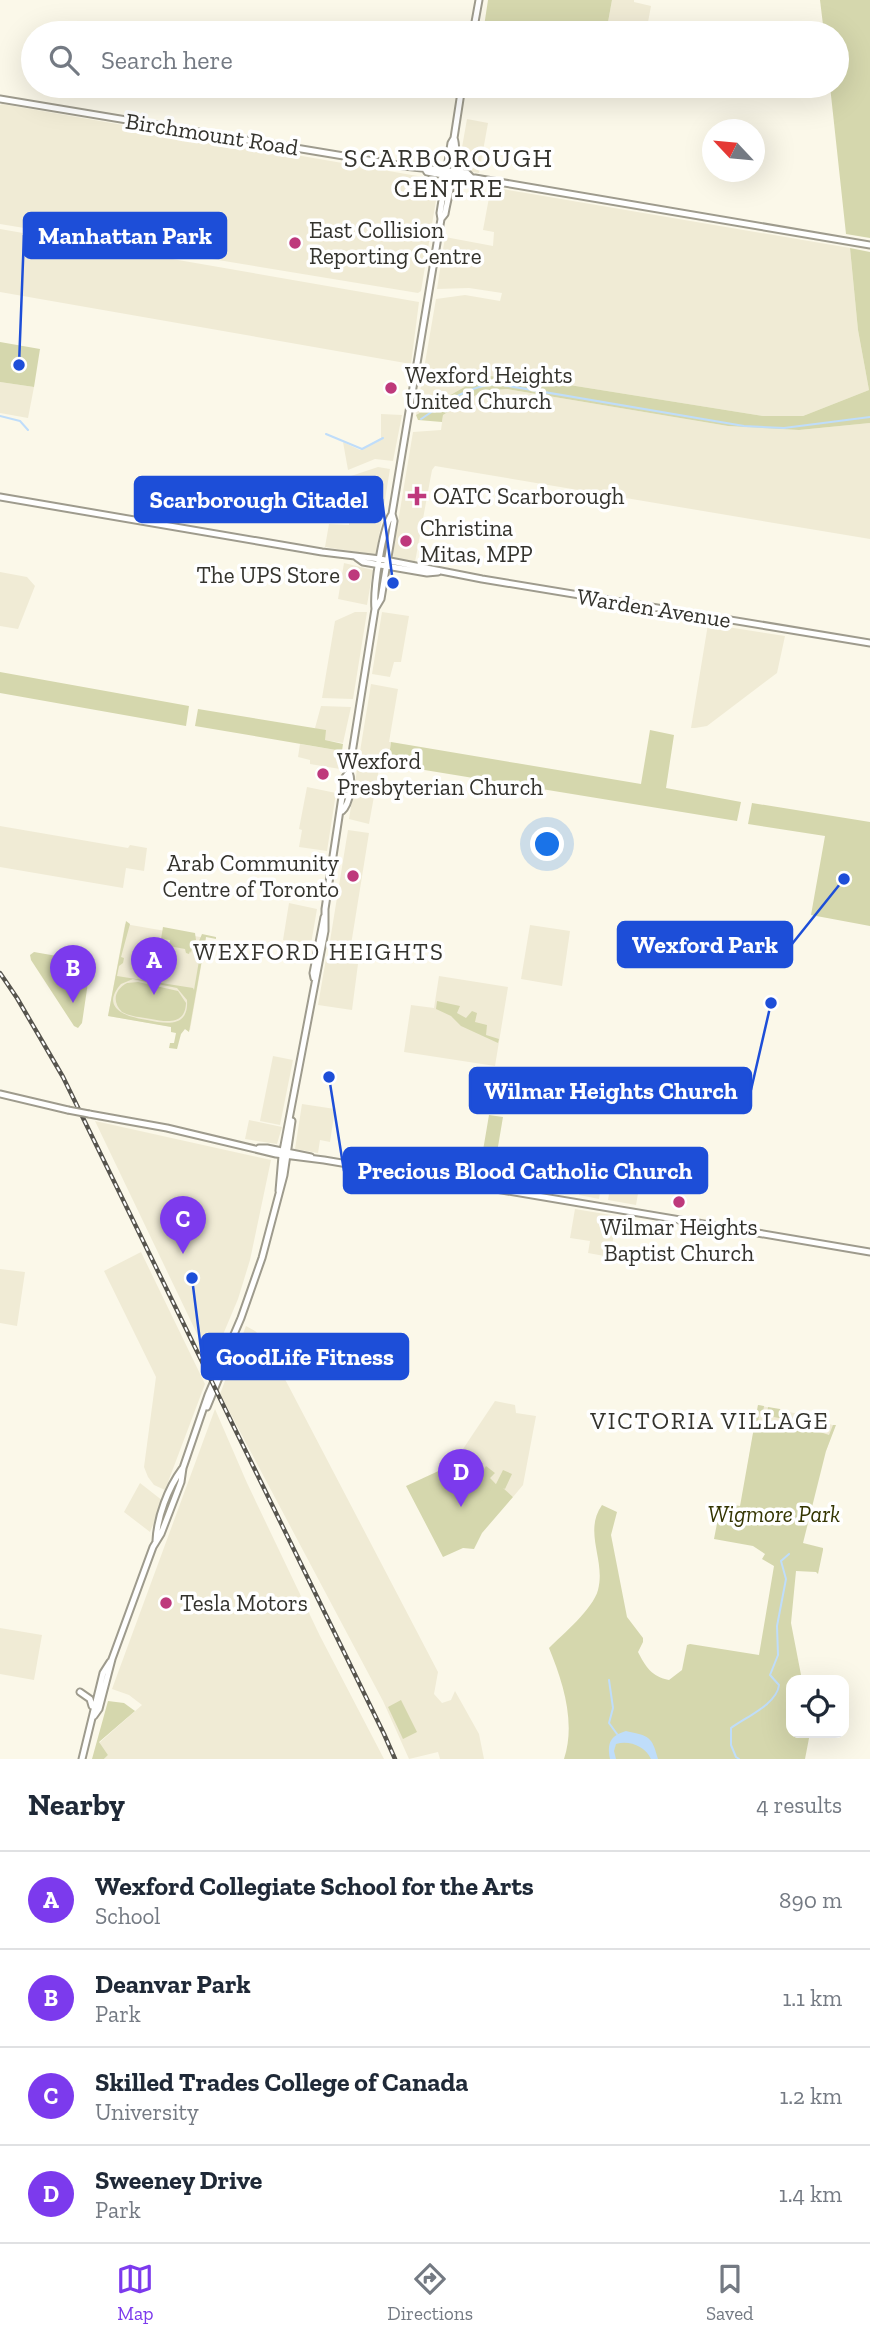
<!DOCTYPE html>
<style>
:root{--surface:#fff;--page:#f2f2f3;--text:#1f2937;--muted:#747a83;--line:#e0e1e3;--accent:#7c3aed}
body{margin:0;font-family:"Zilla Slab",serif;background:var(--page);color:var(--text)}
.controls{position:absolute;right:21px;bottom:21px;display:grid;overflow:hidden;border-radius:14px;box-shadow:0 7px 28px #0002}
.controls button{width:63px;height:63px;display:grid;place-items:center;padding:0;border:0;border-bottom:2px solid var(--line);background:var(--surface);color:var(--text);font:35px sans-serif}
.compass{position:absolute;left:702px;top:119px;width:63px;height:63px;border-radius:50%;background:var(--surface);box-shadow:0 7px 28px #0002;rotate:296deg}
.you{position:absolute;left:548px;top:845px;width:24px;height:24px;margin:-18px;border:5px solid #fff;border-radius:50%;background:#1a73e8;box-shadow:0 0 0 10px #1a73e833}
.badge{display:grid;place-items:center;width:46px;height:46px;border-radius:50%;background:var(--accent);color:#fff;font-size:23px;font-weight:700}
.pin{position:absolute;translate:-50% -58px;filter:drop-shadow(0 2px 4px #0008)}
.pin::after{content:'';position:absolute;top:37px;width:24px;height:21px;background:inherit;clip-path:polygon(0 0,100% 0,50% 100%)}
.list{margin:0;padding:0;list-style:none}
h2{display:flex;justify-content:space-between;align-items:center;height:91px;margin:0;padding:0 28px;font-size:30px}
h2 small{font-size:23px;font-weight:400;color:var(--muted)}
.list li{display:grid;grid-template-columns:46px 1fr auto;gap:21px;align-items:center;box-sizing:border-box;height:98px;padding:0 28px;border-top:2px solid var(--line)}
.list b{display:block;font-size:26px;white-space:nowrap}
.list p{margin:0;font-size:23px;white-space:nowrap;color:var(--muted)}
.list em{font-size:23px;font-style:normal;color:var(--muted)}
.icon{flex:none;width:38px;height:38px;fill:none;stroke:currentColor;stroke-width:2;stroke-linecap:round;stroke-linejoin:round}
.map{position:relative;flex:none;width:870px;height:1759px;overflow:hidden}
.search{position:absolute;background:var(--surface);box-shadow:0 7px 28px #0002;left:21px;right:21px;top:21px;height:77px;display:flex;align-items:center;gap:18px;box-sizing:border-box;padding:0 24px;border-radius:38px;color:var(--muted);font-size:26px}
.sheet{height:483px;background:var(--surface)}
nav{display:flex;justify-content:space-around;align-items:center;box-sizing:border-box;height:98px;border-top:2px solid var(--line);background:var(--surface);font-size:19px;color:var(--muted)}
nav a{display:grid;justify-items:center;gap:4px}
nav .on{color:var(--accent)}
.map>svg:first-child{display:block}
.built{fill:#f0ebd5}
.green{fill:#d5d7ad;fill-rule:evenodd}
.water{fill:#bfddfa}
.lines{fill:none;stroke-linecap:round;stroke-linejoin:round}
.stream{stroke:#bfddfa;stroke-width:2}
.major-casing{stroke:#9e9b8d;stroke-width:9}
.major{stroke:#fff;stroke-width:5}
.rail-casing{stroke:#56544d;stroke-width:4.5}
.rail{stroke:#fff;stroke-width:2;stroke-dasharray:5;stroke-linecap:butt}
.major-bridge-casing{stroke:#9e9b8d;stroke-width:9;stroke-linecap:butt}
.major-bridge{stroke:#fff;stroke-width:5}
.poi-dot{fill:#be397c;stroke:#fff;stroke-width:2.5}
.labels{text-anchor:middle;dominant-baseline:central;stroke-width:7;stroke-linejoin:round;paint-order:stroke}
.street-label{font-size:23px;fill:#34332d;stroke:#fff}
.poi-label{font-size:23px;fill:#34332d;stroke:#fff;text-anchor:start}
.park-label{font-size:23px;font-style:italic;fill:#343501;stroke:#fff}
.neighbourhood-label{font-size:24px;letter-spacing:2px;fill:#34332d;stroke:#fff}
.quarter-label{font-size:26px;letter-spacing:2px;fill:#34332d;stroke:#fff}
.leader{fill:none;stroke:#1d4ed8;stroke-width:2.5}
.callout-dot{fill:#1d4ed8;stroke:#fff;stroke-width:2.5}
.callout{fill:#1d4ed8;stroke:#1d4ed8;stroke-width:2.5}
.callout-label{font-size:24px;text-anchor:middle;font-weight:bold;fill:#fff}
</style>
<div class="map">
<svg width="870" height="1759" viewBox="0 0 870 1759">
<rect width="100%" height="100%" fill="#fbf8e9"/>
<!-- built -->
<path class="built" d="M 612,0 L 634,0 L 634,2 L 651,6 L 646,33 L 606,33 Z
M 2,104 L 435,179 L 439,182 L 421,291 L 418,293 L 0,224 L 0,105 Z
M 467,119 L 488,123 L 479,173 L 458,170 Z
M 491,187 L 850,248 L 858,330 L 869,390 L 803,416 L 763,416 L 532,379 L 476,375 L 473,382 L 416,415 L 436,299 L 465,295 L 500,301 L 502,293 L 469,288 L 437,289 L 445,237 L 493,246 L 494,232 L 483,230 Z
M 0,229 L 419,302 L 411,364 L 0,292 Z
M 0,382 L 34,387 L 28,418 L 0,413 Z
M 507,389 L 728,426 L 799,430 L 870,423 L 870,539 L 435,466 L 432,470 L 415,562 L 392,558 L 413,432 L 441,430 L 443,415 L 483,391 Z
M 381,414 L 402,415 L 393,461 L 375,459 L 348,470 L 343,442 L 360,450 L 381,438 Z
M 378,467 L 390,469 L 376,555 L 325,547 L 329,524 L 349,525 L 348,477 Z
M 344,563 L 373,570 L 367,605 L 338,599 Z
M 0,572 L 27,577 L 35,586 L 18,629 L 0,626 Z
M 355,612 L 367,612 L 353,699 L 322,698 L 335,621 Z
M 382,612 L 409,616 L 401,662 L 394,662 L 390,677 L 372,674 Z
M 708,624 L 785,636 L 777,673 L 707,726 L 695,728 L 691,728 Z
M 371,684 L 398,689 L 389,742 L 391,742 L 388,764 L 380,763 L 369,824 L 349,819 Z
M 321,706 L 351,707 L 343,743 L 324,740 L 315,728 Z
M 300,744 L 342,751 L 340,769 L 310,764 L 310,760 L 298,757 Z
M 307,787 L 336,793 L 327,851 L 299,847 L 302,830 L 299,829 Z
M 0,826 L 128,848 L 130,845 L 147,848 L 144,871 L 126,868 L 123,888 L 0,867 Z
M 348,830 L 369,833 L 350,951 L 329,947 Z
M 289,903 L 317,909 L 311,944 L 283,940 Z
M 125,924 L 206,938 L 190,1030 L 108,1016 Z
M 530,925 L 570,931 L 562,986 L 521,979 Z
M 326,959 L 358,964 L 352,1010 L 318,1005 Z
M 439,976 L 508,987 L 495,1066 L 404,1052 L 411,1005 L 434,1008 Z
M 273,1056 L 293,1060 L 280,1125 L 260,1121 Z
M 302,1104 L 335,1109 L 330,1142 L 320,1140 L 318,1153 L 295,1149 Z
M 249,1120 L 282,1127 L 277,1144 L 245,1139 Z
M 95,1121 L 271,1160 L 250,1260 L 238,1299 L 211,1363 Z
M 583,1172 L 603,1175 L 599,1199 L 579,1195 Z
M 612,1176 L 640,1182 L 636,1205 L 608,1200 Z
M 575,1209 L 617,1216 L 610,1257 L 588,1253 L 590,1241 L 570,1238 Z
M 141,1252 L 205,1384 L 165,1490 L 154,1485 L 148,1477 L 144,1467 L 156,1377 L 104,1271 Z
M 0,1269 L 25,1272 L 17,1326 L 0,1323 Z
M 246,1326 L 255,1331 L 264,1339 L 438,1672 L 434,1694 L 442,1703 L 451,1700 L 455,1691 L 479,1734 L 484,1759 L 440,1759 L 438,1752 L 409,1759 L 383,1701 L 220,1394 Z
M 495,1401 L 515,1405 L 516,1413 L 536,1416 L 523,1485 L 513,1497 L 459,1455 Z
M 758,1405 L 812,1417 L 835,1426 L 826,1451 L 747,1469 Z
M 215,1409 L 247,1483 L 320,1636 L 384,1759 L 104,1759 L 108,1755 L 99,1743 L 142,1705 L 129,1695 L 112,1689 Z
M 140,1483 L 163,1501 L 150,1532 L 124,1512 Z
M 0,1628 L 42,1635 L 34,1680 L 0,1674 Z"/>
<!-- green -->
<path class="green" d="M 488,0 L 612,0 L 606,33 L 483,33 Z
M 820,0 L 870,0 L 870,238 L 846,234 L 830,86 L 837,86 L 837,33 L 824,33 Z
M 850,248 L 870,252 L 870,423 L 799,430 L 728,426 L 507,389 L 483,391 L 443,415 L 442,422 L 418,420 L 416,415 L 473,382 L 475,375 L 532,379 L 763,416 L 803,416 L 869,390 L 858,330 Z
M 0,342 L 40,349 L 34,387 L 0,382 Z
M 0,672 L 189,706 L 186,726 L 0,693 Z
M 198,709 L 326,730 L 325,740 L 343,744 L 342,751 L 195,726 Z
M 650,730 L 674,735 L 666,788 L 741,802 L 737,821 L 388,764 L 391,742 L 641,784 Z
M 752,803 L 870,822 L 870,926 L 811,915 L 825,836 L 748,824 Z
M 126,921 L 130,924 L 121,957 L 124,958 L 123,963 L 119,966 L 117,976 L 193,988 L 194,990 L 202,943 L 199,941 L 202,934 L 216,937 L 216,939 L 206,937 L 189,1032 L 185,1029 L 181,1034 L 177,1049 L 169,1048 L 170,1043 L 174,1043 L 176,1033 L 171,1032 L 171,1027 L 108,1016 ZM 133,979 L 177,988 L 187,1000 C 189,1028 166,1024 147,1020 C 128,1017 99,1009 121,984 Z
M 163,927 L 195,933 L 196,940 L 193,941 L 191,953 L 190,951 L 189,954 L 186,953 L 185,949 L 169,946 L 170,940 L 161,939 Z
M 34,952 L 91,962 L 82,1023 L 78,1028 L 74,1026 L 31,960 L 30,955 Z
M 138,982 L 178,991 L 186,1003 C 185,1025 167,1022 151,1019 C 141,1017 131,1017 122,1012 C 112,1002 114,990 127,983 Z
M 437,1001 L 460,1006 L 457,1013 L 466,1018 L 472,1011 L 477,1013 L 475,1022 L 487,1025 L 486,1035 L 499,1039 L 498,1043 L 461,1026 L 451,1016 L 436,1009 Z
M 489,1115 L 503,1117 L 492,1182 L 478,1180 Z
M 758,1405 L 764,1406 L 763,1412 L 760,1411 L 757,1426 L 765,1427 L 768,1407 L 780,1409 L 784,1417 L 784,1419 L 769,1416 L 767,1425 L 804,1431 L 808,1421 L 797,1419 L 803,1415 L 810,1417 L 808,1428 L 829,1435 L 833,1425 L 836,1425 L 826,1451 L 803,1543 L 823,1548 L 823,1550 L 818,1574 L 816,1572 L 796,1571 L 791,1623 L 802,1680 L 791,1680 L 791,1733 L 810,1733 L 805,1759 L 564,1759 C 576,1723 563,1682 549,1648 C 563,1634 593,1609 598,1590 C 606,1560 583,1532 602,1505 L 617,1512 L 611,1535 L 627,1617 L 643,1638 L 643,1642 L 638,1652 C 645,1666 652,1677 669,1680 L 682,1670 L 687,1645 L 690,1644 L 759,1655 L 774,1566 L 762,1559 L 765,1554 L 753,1546 L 714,1539 L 721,1503 L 740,1506 Z
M 459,1455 L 482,1473 L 486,1466 L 495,1473 L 490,1478 L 496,1484 L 503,1470 L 512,1474 L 505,1489 L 503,1488 L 513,1497 L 482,1533 L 474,1549 L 463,1548 L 443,1557 L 406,1486 L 445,1468 Z
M 401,1700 L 417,1732 L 403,1739 L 388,1707 Z
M 108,1701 L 124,1703 L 135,1711 L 99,1742 L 108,1755 L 104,1759 L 92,1759 Z"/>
<!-- water -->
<path class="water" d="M 626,1731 C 649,1736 652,1736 658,1759 L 651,1759 C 645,1746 629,1740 616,1744 L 614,1751 L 616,1759 L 610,1759 C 607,1743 610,1736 626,1731 Z"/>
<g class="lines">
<!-- stream -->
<path class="stream" d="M 0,416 L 20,421 L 28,430
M 421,419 C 443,404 469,385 497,384 L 744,426 L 784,428 L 870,417
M 326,434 L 362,449 L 383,438
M 609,1680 L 613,1708 L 609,1723 L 617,1734
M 739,1759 L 736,1757 L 731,1745 L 731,1728 C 746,1717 777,1704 779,1685 L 770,1675 L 778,1655 L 777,1626 L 786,1579 L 781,1561 L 789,1554"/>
<defs>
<path id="major" d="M 473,33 L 479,0
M 0,99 L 404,166 L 467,173 L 471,177
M 425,169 L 427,172 C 443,175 459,178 475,178 L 870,245
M 441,219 L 445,214 C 448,196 460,154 454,138
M 0,497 L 322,552 L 380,559 L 482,579 L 870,643
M 356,557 L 363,562 L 427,573 L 438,572
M 375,609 L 381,599 L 394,521 L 392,514 L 441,219 L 440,213 L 451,143 L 454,138 L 462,86
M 342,811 C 350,804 353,781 349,772
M 314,978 L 313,973 L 324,917
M 0,1094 L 68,1110
M 89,1114 L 167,1128 L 276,1154 L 324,1160 L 870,1252
M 259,1148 L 267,1148 L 311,1157
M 279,1191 L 282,1156 L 325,931 L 325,909 L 345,777 L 349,772 L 375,609 C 373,591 382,528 392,514
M 207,1407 L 223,1368
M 156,1541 C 157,1517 168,1488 182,1469
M 80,1692 L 90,1699 L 92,1706
M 94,1716 L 99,1709 L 112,1659 L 153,1547 L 161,1534 L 181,1482 L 183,1468 L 208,1395 L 241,1318 L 262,1258 L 284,1175 L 292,1121
M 82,1759 L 103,1673 L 110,1662"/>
</defs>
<!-- major casing -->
<use href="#major" class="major-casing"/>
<!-- major -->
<use href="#major" class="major"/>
<defs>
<path id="rail" d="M 0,973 L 17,998 L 63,1077 L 384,1734 L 395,1759"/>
</defs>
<!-- rail casing -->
<use href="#rail" class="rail-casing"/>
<!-- rail -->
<use href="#rail" class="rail"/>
<defs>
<path id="major-bridge" d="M 68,1110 L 89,1114"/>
</defs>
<!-- major-bridge casing -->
<use href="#major-bridge" class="major-bridge-casing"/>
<!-- major-bridge -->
<use href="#major-bridge" class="major-bridge"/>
</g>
<!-- markers -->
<g class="poi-dot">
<circle cx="295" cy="243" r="7"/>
<circle cx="391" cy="388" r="7"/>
<path d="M413.5 485.5h7v7h7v7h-7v7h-7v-7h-7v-7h7z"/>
<circle cx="406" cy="541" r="7"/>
<circle cx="354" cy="575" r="7"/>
<circle cx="323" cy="774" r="7"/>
<circle cx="353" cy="876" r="7"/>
<circle cx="679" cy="1202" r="7"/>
<circle cx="166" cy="1603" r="7"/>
</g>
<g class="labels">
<!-- street labels -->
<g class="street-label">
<text transform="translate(212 134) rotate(9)">Birchmount Road</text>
<text transform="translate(654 608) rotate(9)">Warden Avenue</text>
</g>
<!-- poi labels -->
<g class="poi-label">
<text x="309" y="230">East Collision<tspan x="309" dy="26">Reporting Centre</tspan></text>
<text x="405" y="375">Wexford Heights<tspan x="405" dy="26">United Church</tspan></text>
<text x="433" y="496">OATC Scarborough</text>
<text x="420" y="528">Christina<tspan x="420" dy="26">Mitas, MPP</tspan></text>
<text x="340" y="575" text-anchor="end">The UPS Store</text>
<text x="337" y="761">Wexford<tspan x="337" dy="26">Presbyterian Church</tspan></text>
<text x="339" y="863" text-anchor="end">Arab Community<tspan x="339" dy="26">Centre of Toronto</tspan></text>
<text x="679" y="1227" text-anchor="middle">Wilmar Heights<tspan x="679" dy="26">Baptist Church</tspan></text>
<text x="180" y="1603">Tesla Motors</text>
</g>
<!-- park labels -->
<g class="park-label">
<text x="774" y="1514">Wigmore Park</text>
</g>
<!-- neighbourhood labels -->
<g class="neighbourhood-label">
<text x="319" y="951">WEXFORD HEIGHTS</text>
<text x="710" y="1420">VICTORIA VILLAGE</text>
</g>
<!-- quarter labels -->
<g class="quarter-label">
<text x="449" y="158">SCARBOROUGH<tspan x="449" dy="30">CENTRE</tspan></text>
</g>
</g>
<!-- callouts -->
<path class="leader" d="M19 365L24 235M393 583L382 499M844 879L792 944M771 1003L751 1090M329 1077L344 1171M192 1278L202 1357"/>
<g class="callout-dot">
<circle cx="19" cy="365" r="7"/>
<circle cx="393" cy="583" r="7"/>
<circle cx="844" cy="879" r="7"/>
<circle cx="771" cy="1003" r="7"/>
<circle cx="329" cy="1077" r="7"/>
<circle cx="192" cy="1278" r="7"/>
</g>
<g class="callout">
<rect x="24" y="213" width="202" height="45" rx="7"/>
<rect x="135" y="477" width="247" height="45" rx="7"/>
<rect x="618" y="922" width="174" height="45" rx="7"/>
<rect x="470" y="1068" width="281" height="45" rx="7"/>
<rect x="344" y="1148" width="363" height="45" rx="7"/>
<rect x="202" y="1334" width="206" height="45" rx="7"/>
</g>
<g class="callout-label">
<text x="125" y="244">Manhattan Park</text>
<text x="259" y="508">Scarborough Citadel</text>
<text x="705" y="953">Wexford Park</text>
<text x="611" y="1099">Wilmar Heights Church</text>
<text x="525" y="1179">Precious Blood Catholic Church</text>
<text x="305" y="1365">GoodLife Fitness</text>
</g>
</svg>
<div class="controls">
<button><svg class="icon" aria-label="locate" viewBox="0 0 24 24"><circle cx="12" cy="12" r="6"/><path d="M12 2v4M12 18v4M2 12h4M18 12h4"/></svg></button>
</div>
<svg class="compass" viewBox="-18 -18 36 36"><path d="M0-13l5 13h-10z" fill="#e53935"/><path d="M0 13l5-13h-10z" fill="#747a83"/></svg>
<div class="you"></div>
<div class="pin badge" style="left:154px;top:995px">A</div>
<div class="pin badge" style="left:73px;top:1003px">B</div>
<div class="pin badge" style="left:183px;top:1254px">C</div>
<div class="pin badge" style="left:461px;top:1507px">D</div>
<div class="search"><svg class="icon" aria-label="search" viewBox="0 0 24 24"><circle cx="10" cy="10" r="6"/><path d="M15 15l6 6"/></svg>Search here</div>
</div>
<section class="sheet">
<h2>Nearby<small>4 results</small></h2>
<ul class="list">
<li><span class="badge">A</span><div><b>Wexford Collegiate School for the Arts</b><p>School</p></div><em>890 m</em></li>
<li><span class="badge">B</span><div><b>Deanvar Park</b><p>Park</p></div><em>1.1 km</em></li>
<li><span class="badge">C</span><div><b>Skilled Trades College of Canada</b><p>University</p></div><em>1.2 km</em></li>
<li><span class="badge">D</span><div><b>Sweeney Drive</b><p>Park</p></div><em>1.4 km</em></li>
</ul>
</section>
<nav>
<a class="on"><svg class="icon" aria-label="map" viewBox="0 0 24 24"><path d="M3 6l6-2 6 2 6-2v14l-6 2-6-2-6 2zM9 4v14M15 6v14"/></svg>Map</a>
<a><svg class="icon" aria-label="directions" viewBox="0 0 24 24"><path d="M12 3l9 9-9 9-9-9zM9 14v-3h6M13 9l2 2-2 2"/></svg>Directions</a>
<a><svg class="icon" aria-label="saved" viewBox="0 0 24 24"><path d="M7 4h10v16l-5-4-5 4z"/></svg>Saved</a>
</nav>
